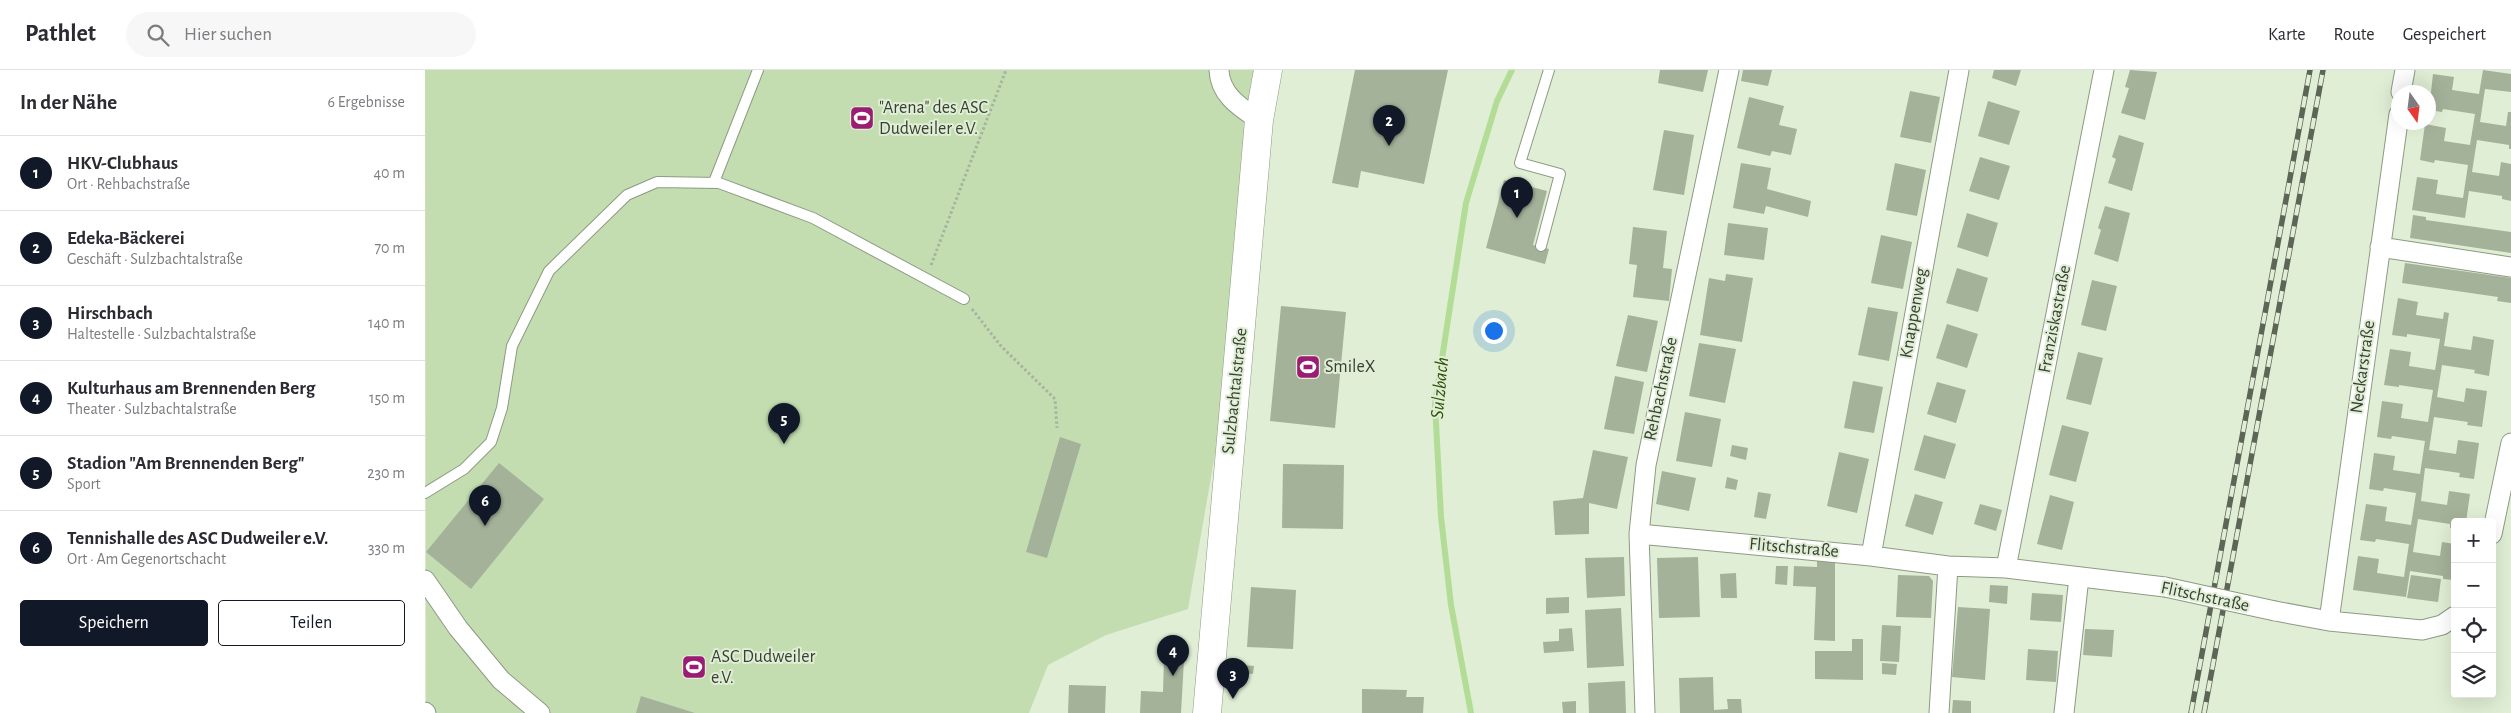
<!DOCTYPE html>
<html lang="de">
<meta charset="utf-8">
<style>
:root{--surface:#fff;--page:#f7f7f7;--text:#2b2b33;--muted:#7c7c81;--line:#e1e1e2;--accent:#111827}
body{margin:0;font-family:"Alegreya Sans",sans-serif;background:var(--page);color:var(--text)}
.controls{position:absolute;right:15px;bottom:15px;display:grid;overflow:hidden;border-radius:5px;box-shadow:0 5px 20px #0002}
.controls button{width:45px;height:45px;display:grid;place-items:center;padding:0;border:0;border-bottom:1px solid var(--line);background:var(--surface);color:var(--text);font:25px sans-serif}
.compass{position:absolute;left:1966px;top:15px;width:45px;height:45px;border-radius:50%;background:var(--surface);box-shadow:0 5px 20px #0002;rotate:166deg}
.you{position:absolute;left:1068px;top:260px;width:18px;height:18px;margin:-12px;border:4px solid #fff;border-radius:50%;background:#1a73e8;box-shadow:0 0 0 8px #1a73e833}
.badge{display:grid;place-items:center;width:32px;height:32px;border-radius:50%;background:var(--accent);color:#fff;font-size:16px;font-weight:700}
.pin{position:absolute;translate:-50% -41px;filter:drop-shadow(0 1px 2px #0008)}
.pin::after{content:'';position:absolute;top:26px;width:18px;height:15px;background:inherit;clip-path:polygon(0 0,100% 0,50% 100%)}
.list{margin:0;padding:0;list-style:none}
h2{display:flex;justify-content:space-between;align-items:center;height:65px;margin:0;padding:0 20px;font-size:21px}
h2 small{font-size:16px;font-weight:400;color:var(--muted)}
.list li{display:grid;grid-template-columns:32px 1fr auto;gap:15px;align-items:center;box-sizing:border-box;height:75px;padding:0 20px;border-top:1px solid var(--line)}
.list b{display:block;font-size:19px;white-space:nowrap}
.list p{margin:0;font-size:16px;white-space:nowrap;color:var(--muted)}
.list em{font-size:16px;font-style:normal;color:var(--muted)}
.actions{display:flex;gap:10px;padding:15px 20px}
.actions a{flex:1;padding:11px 0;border:1px solid var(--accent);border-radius:5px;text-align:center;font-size:18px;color:var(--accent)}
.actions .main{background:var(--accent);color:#fff}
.icon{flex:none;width:28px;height:28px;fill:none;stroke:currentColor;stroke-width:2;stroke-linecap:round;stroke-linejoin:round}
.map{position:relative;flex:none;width:2086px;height:643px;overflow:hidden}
header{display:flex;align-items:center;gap:30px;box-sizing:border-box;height:70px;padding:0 25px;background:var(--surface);border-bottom:1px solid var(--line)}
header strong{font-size:24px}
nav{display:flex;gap:28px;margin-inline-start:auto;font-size:18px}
.search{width:350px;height:45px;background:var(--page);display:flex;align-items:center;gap:12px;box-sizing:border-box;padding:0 18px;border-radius:28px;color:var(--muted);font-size:19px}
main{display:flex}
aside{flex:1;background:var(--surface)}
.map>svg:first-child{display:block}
.green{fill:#c3ddb1}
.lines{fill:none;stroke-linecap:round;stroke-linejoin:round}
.stream{stroke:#b3dd96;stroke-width:6}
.building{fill:#a4b29a}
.service-casing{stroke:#8c9b83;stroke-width:12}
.minor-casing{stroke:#8c9b83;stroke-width:21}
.secondary-casing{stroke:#8c9b83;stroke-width:29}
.path{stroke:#a7b39f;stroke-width:3;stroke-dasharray:2.5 2.5;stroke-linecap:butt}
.service{stroke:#fff;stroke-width:10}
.minor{stroke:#fff;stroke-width:19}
.secondary{stroke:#fff;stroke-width:28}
.rail-casing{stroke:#5d6557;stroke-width:5.5}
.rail{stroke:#dfeed4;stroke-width:4;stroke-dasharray:11;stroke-linecap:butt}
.minor-bridge-casing{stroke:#8c9b83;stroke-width:21;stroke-linecap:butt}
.minor-bridge{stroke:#fff;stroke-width:19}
.labels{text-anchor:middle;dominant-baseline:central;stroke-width:4;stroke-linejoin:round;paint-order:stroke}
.poi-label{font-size:18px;fill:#393f35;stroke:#dfeed4;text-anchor:start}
.street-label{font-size:18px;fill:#393f35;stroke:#dfeed4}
.water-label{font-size:19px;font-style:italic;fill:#2e5206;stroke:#dfeed4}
</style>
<header>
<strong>Pathlet</strong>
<div class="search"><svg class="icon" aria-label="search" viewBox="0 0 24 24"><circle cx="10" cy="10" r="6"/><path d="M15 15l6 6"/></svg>Hier suchen</div>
<nav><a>Karte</a><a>Route</a><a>Gespeichert</a></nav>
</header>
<main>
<aside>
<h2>In der Nähe<small>6 Ergebnisse</small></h2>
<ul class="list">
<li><span class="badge">1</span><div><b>HKV-Clubhaus</b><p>Ort · Rehbachstraße</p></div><em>40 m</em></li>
<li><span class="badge">2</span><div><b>Edeka-Bäckerei</b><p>Geschäft · Sulzbachtalstraße</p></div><em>70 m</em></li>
<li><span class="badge">3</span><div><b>Hirschbach</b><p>Haltestelle · Sulzbachtalstraße</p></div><em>140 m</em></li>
<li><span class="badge">4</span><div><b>Kulturhaus am Brennenden Berg</b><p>Theater · Sulzbachtalstraße</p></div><em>150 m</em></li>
<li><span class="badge">5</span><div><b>Stadion &quot;Am Brennenden Berg&quot;</b><p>Sport</p></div><em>230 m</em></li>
<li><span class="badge">6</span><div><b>Tennishalle des ASC Dudweiler e.V.</b><p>Ort · Am Gegenortschacht</p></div><em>330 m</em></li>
</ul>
<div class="actions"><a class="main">Speichern</a><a>Teilen</a></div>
</aside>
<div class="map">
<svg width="2086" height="643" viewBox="0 0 2086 643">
<rect width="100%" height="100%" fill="#dfeed4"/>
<!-- green -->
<path class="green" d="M 0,0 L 840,0 L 793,367 L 763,539 L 681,565 L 623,595 L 604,643 L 1,643 Z"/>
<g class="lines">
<!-- stream -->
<path class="stream" d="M 1046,643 L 1026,535 L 1016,447 L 1010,334 L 1041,133 L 1072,31 L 1087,0"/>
</g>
<!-- building -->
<path class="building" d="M 930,0 L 1023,0 L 999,114 L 936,101 L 933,118 L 907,113 Z
M 1235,0 L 1283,0 L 1278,22 L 1233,13 Z
M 1318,0 L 1347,0 L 1343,16 L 1316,11 Z
M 1569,0 L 1596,0 L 1591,16 L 1567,8 Z
M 1705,0 L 1732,2 L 1720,50 L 1696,43 L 1704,18 L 1700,17 Z
M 2058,0 L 2086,4 L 2086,22 L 2060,19 L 2055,52 L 2081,56 L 2083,42 L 2086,42 L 2086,79 L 2084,79 L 2084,75 L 2052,70 L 2047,102 L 2074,106 L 2076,92 L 2086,94 L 2086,131 L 2077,129 L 2077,126 L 2044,121 L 2040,148 L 1987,140 L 1992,107 L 2013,110 L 2011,124 L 2038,128 L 2043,95 L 2010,90 L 2009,93 L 1995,90 L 2000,54 L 2021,58 L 2019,71 L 2045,75 L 2050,44 L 2018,39 L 2017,42 L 2004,40 L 2008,4 L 2029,7 L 2027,20 L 2054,24 Z
M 1485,21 L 1515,27 L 1506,73 L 1475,67 Z
M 1324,27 L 1359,36 L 1354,55 L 1372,59 L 1366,85 L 1347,81 L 1345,86 L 1312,78 Z
M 1563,31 L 1595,41 L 1584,75 L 1553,66 Z
M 1239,60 L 1269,65 L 1259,125 L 1228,120 Z
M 1694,65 L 1719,73 L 1707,121 L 1683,113 L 1691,89 L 1687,87 Z
M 1555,87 L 1585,96 L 1574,130 L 1544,121 Z
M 1316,93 L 1346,98 L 1342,119 L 1386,131 L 1383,147 L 1341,136 L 1339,144 L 1308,138 Z
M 1470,93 L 1501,100 L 1492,146 L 1461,140 Z
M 1079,110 L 1122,121 L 1108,175 L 1124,179 L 1120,194 L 1061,178 Z
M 1680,136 L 1705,143 L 1693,192 L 1669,184 L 1676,160 L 1673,158 Z
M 1542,143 L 1573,153 L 1563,187 L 1532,177 Z
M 1988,145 L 2001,147 L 2001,150 L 2086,162 L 2086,183 L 1985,168 Z
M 1303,153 L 1343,158 L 1339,190 L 1299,185 Z
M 1208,157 L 1242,161 L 1238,198 L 1247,199 L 1244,231 L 1208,227 L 1212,195 L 1204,194 Z
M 1456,165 L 1487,172 L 1478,219 L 1446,213 Z
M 1980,193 L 2086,208 L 2086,233 L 2072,231 L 2073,227 L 1977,213 Z
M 1532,198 L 1563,208 L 1553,242 L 1521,233 Z
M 1301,204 L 1328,208 L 1317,272 L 1275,265 L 1284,208 L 1300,211 Z
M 1667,210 L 1692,216 L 1681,261 L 1656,255 Z
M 1973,228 L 1993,232 L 1991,245 L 2018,249 L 2019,242 L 2024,243 L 2019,276 L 2046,280 L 2048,266 L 2069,270 L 2064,306 L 2049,303 L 2050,300 L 2017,295 L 2012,327 L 2039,332 L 2041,318 L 2062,321 L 2057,357 L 2042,355 L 2043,352 L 2009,347 L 2004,380 L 2031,384 L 2033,370 L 2054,373 L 2049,409 L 2034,407 L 2035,403 L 2000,398 L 1996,431 L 2022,435 L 2024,421 L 2045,424 L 2041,452 L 2030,452 L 2030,459 L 2025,458 L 2025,454 L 1993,449 L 1988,482 L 2015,486 L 2017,472 L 2030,474 L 2030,510 L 2018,509 L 2018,506 L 1985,501 L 1981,527 L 1928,520 L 1933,486 L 1954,489 L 1952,503 L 1979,507 L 1980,500 L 1984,474 L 1951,469 L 1950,472 L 1935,470 L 1941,434 L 1962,437 L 1960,451 L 1986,455 L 1991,423 L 1959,418 L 1958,421 L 1944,419 L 1949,383 L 1970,386 L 1968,400 L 1995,404 L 2000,371 L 1967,366 L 1966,369 L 1952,367 L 1957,331 L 1978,334 L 1976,348 L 2003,352 L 2008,320 L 1974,315 L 1974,317 L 1959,315 L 1965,279 L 1986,282 L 1984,296 L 2010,300 L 2011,294 L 2015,269 L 1982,264 L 1982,267 L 1967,265 Z
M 856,236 L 921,242 L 910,358 L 845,351 Z
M 1443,237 L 1473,242 L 1464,291 L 1433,285 Z
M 1203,245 L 1233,251 L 1222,302 L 1191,296 Z
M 1522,254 L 1553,264 L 1542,298 L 1511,288 Z
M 1274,273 L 1311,279 L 1300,333 L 1264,326 Z
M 1653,282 L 1678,288 L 1666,335 L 1641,329 Z
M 1190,306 L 1219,312 L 1209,364 L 1179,359 Z
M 1428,311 L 1458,317 L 1449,363 L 1419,358 Z
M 1512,312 L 1541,320 L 1531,353 L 1502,344 Z
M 1260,342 L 1296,349 L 1287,397 L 1251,391 Z
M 1637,355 L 1664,362 L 1651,412 L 1624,405 Z
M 1499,365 L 1531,374 L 1520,409 L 1489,400 Z
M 635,367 L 656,374 L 622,488 L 601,482 Z
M 1307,375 L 1323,378 L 1321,390 L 1305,386 Z
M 1168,380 L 1203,387 L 1192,439 L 1164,433 L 1164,464 L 1130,465 L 1128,431 L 1158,428 Z
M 1414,382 L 1444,389 L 1432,443 L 1402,436 Z
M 74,393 L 119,429 L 46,519 L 1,482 Z
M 858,394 L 919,395 L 918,459 L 857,458 Z
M 1237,401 L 1271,408 L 1264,441 L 1231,434 Z
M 1302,407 L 1313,410 L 1311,420 L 1300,418 Z
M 1333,422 L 1346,424 L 1341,449 L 1329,447 Z
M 1490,424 L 1518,432 L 1508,465 L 1480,456 Z
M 1625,425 L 1649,432 L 1637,480 L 1612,474 Z
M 1555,434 L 1577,440 L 1571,461 L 1549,454 Z
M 1199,487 L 1200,526 L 1162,528 L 1160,488 Z
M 1273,487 L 1275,547 L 1234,548 L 1232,488 Z
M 1392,491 L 1410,492 L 1410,571 L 1389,570 L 1391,517 L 1368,516 L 1369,496 L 1392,497 Z
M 1351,496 L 1363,496 L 1362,515 L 1350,514 Z
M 1311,503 L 1312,528 L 1296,528 L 1295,504 Z
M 1473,505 L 1504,506 L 1508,511 L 1506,548 L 1471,547 Z
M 1986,505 L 2016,509 L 2013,532 L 1982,528 Z
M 1565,515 L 1583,516 L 1582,534 L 1564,532 Z
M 826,517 L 871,520 L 868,579 L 822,577 Z
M 1607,523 L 1638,525 L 1636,552 L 1605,550 Z
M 1144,527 L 1144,543 L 1121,544 L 1121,528 Z
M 1533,537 L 1565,539 L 1560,610 L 1527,607 Z
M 1196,538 L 1199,596 L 1162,598 L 1160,540 Z
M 1457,555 L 1476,556 L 1474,592 L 1455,591 Z
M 1147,558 L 1149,581 L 1119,583 L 1118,572 L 1134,571 L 1134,559 Z
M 1660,559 L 1689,560 L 1687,587 L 1658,585 Z
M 1427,569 L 1438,569 L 1438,610 L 1390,609 L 1390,581 L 1427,581 Z
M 1603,579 L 1633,581 L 1631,612 L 1601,610 Z
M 739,589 L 759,590 L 756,643 L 715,643 L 716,621 L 738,622 Z
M 1457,593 L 1472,594 L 1471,605 L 1457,604 Z
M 818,595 L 829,596 L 828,604 L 817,603 Z
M 1288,607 L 1289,640 L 1303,639 L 1302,629 L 1316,629 L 1317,643 L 1255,643 L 1254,608 Z
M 1200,611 L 1201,643 L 1164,643 L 1163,613 Z
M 644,615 L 681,616 L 680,643 L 643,643 Z
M 937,619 L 982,620 L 981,627 L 999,627 L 998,643 L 937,643 Z
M 216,626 L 270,643 L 211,643 Z
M 1528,630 L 1546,631 L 1546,643 L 1527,643 Z
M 1151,631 L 1151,643 L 1138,643 L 1137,632 Z"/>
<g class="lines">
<defs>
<path id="service" d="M 289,112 L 333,0
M 1116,176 L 1135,104 L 1095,93 L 1124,0
M 0,423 L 39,399 L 66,372 L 77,338 L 87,276 L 124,201 L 202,125 L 232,112 L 294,113 L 388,148 L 539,229"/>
<path id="minor" d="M 794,0 C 795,25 815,37 834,50
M 1976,22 L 1980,0
M 1955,177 L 2086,197
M 1214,464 L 1446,486 L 1523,496 L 1581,498 L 1740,517
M 2067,464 L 2086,373
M 1446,486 L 1534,0
M 1581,498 L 1679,0
M 0,510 L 33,558 L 76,610 L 115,643
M 1850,541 L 1904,551 L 1997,560 L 2017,555 L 2030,546
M 1904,551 L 1974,44
M 0,642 L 1,643
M 1220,643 L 1214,464 L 1221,395 L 1304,0
M 1514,643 L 1523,496
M 1639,643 L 1654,507"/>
<path id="secondary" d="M 782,643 L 834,50 L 843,0"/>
</defs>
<!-- service casing -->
<use href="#service" class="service-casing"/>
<!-- minor casing -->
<use href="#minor" class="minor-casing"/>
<!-- secondary casing -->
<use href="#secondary" class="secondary-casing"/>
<!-- path -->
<path class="path" d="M 506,195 L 581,0
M 547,239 L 576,276 L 630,329 L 632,358"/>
<!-- service -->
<use href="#service" class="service"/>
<!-- minor -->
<use href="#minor" class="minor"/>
<!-- secondary -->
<use href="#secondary" class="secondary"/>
<defs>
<path id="rail" d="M 1766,643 L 1885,0
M 1779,643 L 1898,0"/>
</defs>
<!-- rail casing -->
<use href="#rail" class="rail-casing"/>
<!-- rail -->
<use href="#rail" class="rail"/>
<defs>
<path id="minor-bridge" d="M 1740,517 L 1850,541"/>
</defs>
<!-- minor-bridge casing -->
<use href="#minor-bridge" class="minor-bridge-casing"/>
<!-- minor-bridge -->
<use href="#minor-bridge" class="minor-bridge"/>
</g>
<!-- icons -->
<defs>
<symbol id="stadium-square" viewBox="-11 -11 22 22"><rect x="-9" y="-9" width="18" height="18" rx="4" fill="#9a1d73" stroke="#dfeed4"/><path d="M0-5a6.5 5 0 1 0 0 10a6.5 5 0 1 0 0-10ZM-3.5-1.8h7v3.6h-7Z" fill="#fff"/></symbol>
</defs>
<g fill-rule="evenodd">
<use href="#stadium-square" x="423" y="34" width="28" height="28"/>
<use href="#stadium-square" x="869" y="283" width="28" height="28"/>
<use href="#stadium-square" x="255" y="583" width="28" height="28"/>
</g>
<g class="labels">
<!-- poi labels -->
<g class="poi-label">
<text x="454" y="38">"Arena" des ASC<tspan x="454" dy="21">Dudweiler e.V.</tspan></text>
<text x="900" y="297">SmileX</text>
<text x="286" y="587">ASC Dudweiler<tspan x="286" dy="21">e.V.</tspan></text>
</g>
<!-- street labels -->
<g class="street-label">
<text transform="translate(1489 243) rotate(-80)">Knappenweg</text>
<text transform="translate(1630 249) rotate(-79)">Franziskastraße</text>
<text transform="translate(1938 297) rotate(-82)">Neckarstraße</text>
<text transform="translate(1236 319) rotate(-78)">Rehbachstraße</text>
<text transform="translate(810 321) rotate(-84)">Sulzbachtalstraße</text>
<text transform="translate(1369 478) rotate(5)">Flitschstraße</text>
<text transform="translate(1780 527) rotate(12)">Flitschstraße</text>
</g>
<!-- water labels -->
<g class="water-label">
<text transform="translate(1015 318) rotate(-85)">Sulzbach</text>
</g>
</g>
</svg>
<div class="controls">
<button>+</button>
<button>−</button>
<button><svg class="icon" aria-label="locate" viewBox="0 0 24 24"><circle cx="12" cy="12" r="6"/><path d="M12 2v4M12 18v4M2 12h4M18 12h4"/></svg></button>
<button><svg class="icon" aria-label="layers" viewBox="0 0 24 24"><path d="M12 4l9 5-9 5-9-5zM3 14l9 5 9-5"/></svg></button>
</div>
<svg class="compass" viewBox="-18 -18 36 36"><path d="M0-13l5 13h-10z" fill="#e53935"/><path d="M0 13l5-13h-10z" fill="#7c7c81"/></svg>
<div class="you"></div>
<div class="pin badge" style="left:1092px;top:148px">1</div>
<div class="pin badge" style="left:964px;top:76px">2</div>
<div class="pin badge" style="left:808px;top:629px">3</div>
<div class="pin badge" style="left:748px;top:606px">4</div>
<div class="pin badge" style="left:359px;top:374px">5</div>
<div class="pin badge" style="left:60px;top:456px">6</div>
</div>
</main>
